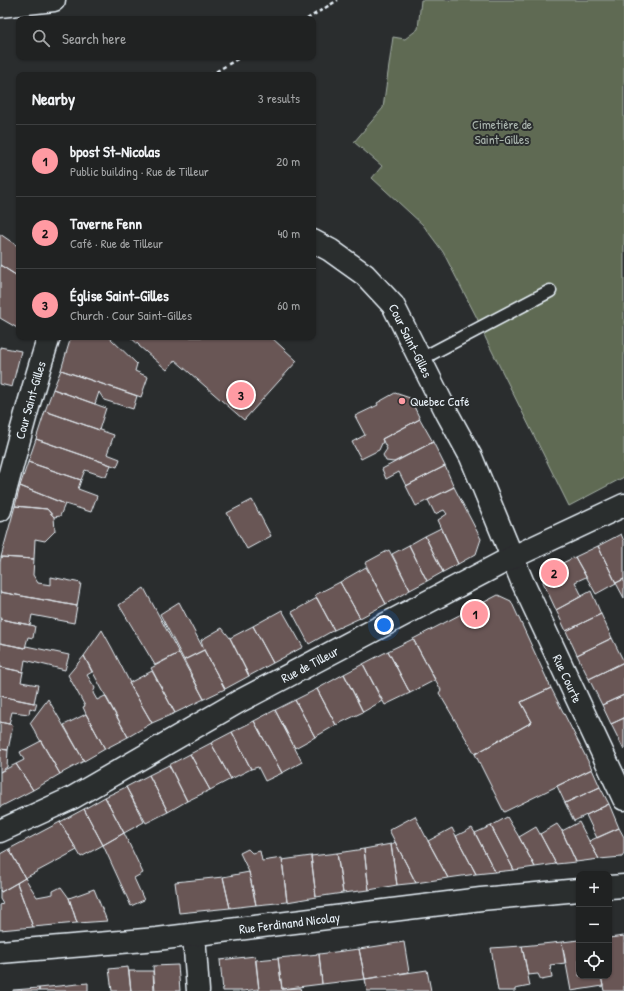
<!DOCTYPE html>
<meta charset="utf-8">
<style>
:root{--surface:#202222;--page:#282a2a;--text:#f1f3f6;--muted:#a2a4a5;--line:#3d3f40;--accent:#ff9aa2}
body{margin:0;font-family:"Patrick Hand",sans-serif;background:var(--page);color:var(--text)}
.controls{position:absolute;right:12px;bottom:12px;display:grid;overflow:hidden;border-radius:8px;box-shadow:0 1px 3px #0004}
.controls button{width:36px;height:36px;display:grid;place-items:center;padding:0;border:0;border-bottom:1px solid var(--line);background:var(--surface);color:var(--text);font:20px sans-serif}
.you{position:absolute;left:384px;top:625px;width:14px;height:14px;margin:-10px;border:3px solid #fff;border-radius:50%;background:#1a73e8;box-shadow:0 0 0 6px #1a73e833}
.badge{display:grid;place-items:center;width:26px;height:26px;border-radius:50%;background:var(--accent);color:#111;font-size:13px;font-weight:700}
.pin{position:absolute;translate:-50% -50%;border:2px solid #fff;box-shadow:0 1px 4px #0006}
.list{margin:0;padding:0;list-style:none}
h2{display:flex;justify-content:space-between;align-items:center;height:52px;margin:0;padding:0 16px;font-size:17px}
h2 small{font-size:13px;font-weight:400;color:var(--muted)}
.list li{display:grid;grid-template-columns:26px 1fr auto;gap:12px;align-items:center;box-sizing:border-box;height:72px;padding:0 16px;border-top:1px solid var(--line)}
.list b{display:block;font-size:15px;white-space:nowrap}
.list p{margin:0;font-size:13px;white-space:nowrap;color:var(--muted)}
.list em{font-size:13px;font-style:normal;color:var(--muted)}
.icon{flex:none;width:22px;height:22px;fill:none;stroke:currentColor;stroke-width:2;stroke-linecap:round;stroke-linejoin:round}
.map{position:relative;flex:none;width:624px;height:991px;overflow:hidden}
.search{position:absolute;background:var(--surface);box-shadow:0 1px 3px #0004;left:16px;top:16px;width:300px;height:44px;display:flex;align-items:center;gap:10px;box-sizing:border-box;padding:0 14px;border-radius:8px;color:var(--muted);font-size:15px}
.panel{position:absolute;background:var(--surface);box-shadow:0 1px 3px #0004;left:16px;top:72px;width:300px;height:268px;border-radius:8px}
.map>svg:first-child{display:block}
.green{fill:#5f6b53;stroke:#a4aea6}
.building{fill:#695754;stroke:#e8f1f8}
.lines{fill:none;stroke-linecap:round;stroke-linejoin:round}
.lane-casing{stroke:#e8f1f8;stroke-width:15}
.street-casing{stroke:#e8f1f8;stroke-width:25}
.secondary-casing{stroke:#e8f1f8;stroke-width:25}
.path{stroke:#e8f1f8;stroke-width:2.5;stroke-dasharray:4 3;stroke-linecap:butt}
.lane{stroke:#2a2d2e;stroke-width:12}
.street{stroke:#2a2d2e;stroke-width:22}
.secondary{stroke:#2a2d2e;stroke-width:22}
.poi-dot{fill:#ff9aa2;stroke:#2a2d2e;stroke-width:1.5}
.labels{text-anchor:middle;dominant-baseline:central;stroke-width:4;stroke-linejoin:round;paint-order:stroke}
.park-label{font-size:13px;fill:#aab5ae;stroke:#2a2d2e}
.street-label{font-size:13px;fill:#e8f1f8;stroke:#2a2d2e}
.poi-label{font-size:13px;fill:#e8f1f8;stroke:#2a2d2e;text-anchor:start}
</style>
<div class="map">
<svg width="624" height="991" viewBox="0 0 624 991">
<rect width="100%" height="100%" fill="#2a2d2e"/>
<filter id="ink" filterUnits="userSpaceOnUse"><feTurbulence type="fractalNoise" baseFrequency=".025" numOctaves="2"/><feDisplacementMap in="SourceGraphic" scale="8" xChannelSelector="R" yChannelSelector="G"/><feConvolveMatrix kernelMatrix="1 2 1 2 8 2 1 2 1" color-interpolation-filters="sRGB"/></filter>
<g filter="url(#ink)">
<!-- green -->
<path class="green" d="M 421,0 L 624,0 L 624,477 L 569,506 L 486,339 L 477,318 L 443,252 L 423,225 L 372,178 L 382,166 L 354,142 L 383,108 L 393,37 L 405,39 L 418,29 Z"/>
<!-- building -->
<path class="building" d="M 0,234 L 19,247 L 19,277 L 0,265 Z
M 0,265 L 19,277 L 19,329 L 0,318 Z
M 71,337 L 109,337 L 137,364 L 135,371 L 148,377 L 141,397 L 61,370 Z
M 130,337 L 271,337 L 297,361 L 244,420 L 175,360 L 167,370 L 139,346 L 139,345 Z
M 0,347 L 21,351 L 12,387 L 0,384 Z
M 61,370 L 137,396 L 133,409 L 104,400 L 99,392 L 95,404 L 53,389 Z
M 53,389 L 106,408 L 99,430 L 45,411 Z
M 395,393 L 410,398 L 420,419 L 382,439 L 383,441 L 379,450 L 361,459 L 352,442 L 365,435 L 355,416 L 378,405 L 377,403 Z
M 45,411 L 114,435 L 107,454 L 120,459 L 117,467 L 36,439 Z
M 420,419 L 433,442 L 394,462 L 386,461 L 383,455 L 387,449 L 382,439 Z
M 36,439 L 111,465 L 106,477 L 85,470 L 81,480 L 28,462 Z
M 433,442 L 445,466 L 406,486 L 399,472 L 386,479 L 382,469 Z
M 28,462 L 81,480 L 78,489 L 97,496 L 91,512 L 65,504 L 20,486 Z
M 445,466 L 454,487 L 416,506 L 406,486 Z
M 20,486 L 65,504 L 60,516 L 54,517 L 47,509 L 15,506 Z
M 454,487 L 481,539 L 476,554 L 458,564 L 438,520 L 447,514 L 444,510 L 435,514 L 428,500 Z
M 252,500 L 271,536 L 247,549 L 227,513 Z
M 15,506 L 47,509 L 54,517 L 55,531 L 45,541 L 35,539 L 34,559 L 1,557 Z
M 441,528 L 458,564 L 443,572 L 425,536 Z
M 621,534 L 624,541 L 624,579 L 616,583 L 598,546 Z
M 425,536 L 443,572 L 427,581 L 409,545 Z
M 409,545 L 427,581 L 410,590 L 392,554 Z
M 598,546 L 616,583 L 596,594 L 575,557 Z
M 389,550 L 410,590 L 386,604 L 365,563 Z
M 1,557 L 34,559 L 33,575 L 38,583 L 51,585 L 51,577 L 81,583 L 77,606 L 0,592 L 0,563 Z
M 575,557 L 586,577 L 575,582 L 582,596 L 556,610 L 543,582 L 546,571 Z
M 366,567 L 386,604 L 360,618 L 340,582 Z
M 624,579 L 624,598 L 616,583 Z
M 340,582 L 360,618 L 334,630 L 315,595 Z
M 144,588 L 179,653 L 155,665 L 119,605 Z
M 591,591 L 601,614 L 566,631 L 556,610 Z
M 0,592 L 77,606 L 74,623 L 32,615 L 30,625 L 0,619 Z
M 498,595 L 511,601 L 551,688 L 521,702 L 532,722 L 475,754 L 439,693 L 441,690 L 413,639 Z
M 317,598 L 334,630 L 309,644 L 292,612 Z
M 179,602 L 204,650 L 184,660 L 160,614 Z
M 282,610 L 303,647 L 273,663 L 253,626 Z
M 601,614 L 612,638 L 577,655 L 566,631 Z
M 0,619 L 35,626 L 33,638 L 28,637 L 25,648 L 0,643 Z
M 253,626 L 273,663 L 249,676 L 230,638 Z
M 222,628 L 230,638 L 249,676 L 225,689 L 204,650 L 201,640 Z
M 102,630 L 112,648 L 130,683 L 129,683 L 152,723 L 128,737 L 84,656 Z
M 612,638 L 624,662 L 589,679 L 577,655 Z
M 413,639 L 435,680 L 410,693 L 388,651 Z
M 0,643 L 25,648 L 26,646 L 69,655 L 65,670 L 25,660 L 23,672 L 0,667 Z
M 204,650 L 225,689 L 204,699 L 184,660 Z
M 388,651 L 410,693 L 385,705 L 363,664 Z
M 179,653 L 204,699 L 175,713 L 151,668 Z
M 84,656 L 92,672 L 87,675 L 95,688 L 93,693 L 97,700 L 105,696 L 128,737 L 105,749 L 86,714 L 83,707 L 85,706 L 68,675 Z
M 624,662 L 624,695 L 602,705 L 589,679 Z
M 363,664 L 382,701 L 363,712 L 344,674 Z
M 0,667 L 23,672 L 21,682 L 38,685 L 34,703 L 0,696 Z
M 152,671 L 175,713 L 152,723 L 129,683 Z
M 344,674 L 363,712 L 336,725 L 317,689 Z
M 551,688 L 592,769 L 504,812 L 475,754 L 532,722 L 521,702 Z
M 317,689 L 336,725 L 315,737 L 295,700 Z
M 624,695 L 624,718 L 611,724 L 602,705 Z
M 0,696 L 34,703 L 37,703 L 35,710 L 30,708 L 29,714 L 12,712 L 9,724 L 0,722 Z
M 48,699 L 84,761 L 60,774 L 30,723 Z
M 295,700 L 315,737 L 295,748 L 275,710 Z
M 275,710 L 302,762 L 282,773 L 254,721 Z
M 86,714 L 105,749 L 84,761 L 64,725 Z
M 624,718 L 624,750 L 611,724 Z
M 254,721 L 282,773 L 265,781 L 258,767 L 251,769 L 232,732 Z
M 0,722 L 13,725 L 8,750 L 0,749 Z
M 232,732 L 251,769 L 231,779 L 211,743 Z
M 41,741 L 60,774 L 33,790 L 16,764 L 24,760 L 20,752 Z
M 211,743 L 231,779 L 210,790 L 190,754 Z
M 0,749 L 8,750 L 7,767 L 0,772 Z
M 190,754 L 210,790 L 187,801 L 169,765 Z
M 16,764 L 33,790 L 0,807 L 0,772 Z
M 169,765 L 187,801 L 168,812 L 149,775 Z
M 592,769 L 600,787 L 565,803 L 557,786 Z
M 149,775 L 168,812 L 146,823 L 126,787 Z
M 126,787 L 144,822 L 124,833 L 105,797 Z
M 600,787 L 609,804 L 574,821 L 565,803 Z
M 105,797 L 124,833 L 103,845 L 84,809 Z
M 609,804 L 619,828 L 597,838 L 586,815 Z
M 84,809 L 103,845 L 81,857 L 60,822 Z
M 415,816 L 428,841 L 448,878 L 416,883 L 389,830 Z
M 507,817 L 519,837 L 535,867 L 514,870 L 491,826 Z
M 60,822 L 77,850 L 25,878 L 9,849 Z
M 579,822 L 589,841 L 599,859 L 576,862 L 562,831 Z
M 557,824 L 562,831 L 576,862 L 556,864 L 540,834 Z
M 491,826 L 514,870 L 495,872 L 475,833 Z
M 536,827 L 540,834 L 556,864 L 535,867 L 519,837 Z
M 452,828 L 456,836 L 476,874 L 448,878 L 428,841 Z
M 472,828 L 475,833 L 495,872 L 476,874 L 456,836 Z
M 619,828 L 624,837 L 624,854 L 622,857 L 599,859 L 589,841 Z
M 124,833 L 143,873 L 134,878 L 144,900 L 131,906 L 103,845 Z
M 395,842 L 416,883 L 397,885 L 391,845 Z
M 391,844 L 397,885 L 369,890 L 364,849 Z
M 9,849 L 25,878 L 1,892 L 0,890 L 0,854 Z
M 248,849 L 252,853 L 260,851 L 262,861 L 282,858 L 287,902 L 256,905 L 249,872 L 240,853 Z
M 364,849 L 369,890 L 343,893 L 337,853 Z
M 337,853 L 343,893 L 316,897 L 311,856 Z
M 311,856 L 316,897 L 287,902 L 282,860 Z
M 249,872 L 256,905 L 230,908 L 223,877 Z
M 223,877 L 230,908 L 179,913 L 175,882 Z
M 25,878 L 37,897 L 53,894 L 53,891 L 61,887 L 69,898 L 77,923 L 33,927 L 17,883 Z
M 17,883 L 33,927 L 0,930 L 0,905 L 3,904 L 0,899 L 0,890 L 1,892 Z
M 94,889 L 107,921 L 77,923 L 69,898 Z
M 624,936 L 624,991 L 604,991 L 601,976 L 609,976 L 609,938 Z
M 579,940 L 579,976 L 601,976 L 603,986 L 571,991 L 562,942 Z
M 404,942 L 409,972 L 365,979 L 359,949 Z
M 562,942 L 565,963 L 550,965 L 552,978 L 541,980 L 538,974 L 528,975 L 522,946 Z
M 522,946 L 530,986 L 515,989 L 515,991 L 498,991 L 491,948 Z
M 359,949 L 365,979 L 322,984 L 319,954 Z
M 319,954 L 322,984 L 282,989 L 278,958 Z
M 255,956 L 259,989 L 244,991 L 223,991 L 220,960 Z
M 278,958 L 282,989 L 300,988 L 301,991 L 259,991 L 256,960 Z
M 178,965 L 180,991 L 155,991 L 153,966 Z
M 128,967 L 131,991 L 112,991 L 109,969 Z
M 427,970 L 431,991 L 367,991 L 365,979 Z
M 129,971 L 153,971 L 154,991 L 131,991 Z
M 88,983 L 88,991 L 39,991 L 39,988 Z
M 39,988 L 39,991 L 13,991 L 13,990 Z"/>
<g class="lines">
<defs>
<path id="lane" d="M 421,359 L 550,291"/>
<g id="street">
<path id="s1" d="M 313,241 L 330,250 L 365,275 L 393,305 L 447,413 L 471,457 L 522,581 L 624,799"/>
<path id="s2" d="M 0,510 C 16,452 30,394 49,337"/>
<path id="s3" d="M 0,831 L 72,798 L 238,702 L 511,558 L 624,505"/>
<path d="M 194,935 L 198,991"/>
</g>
<g id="secondary">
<path d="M 0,6 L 54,0"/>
<path d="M 609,887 L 624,886"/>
<path id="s4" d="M 0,952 L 157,939 L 481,899 L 579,890"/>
</g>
</defs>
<!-- lane casing -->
<use href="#lane" class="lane-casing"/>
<!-- street casing -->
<use href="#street" class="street-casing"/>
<!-- secondary casing -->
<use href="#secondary" class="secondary-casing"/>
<!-- path -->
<path class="path" d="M 307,19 L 338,0
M 210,75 L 241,57"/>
<!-- lane -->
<use href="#lane" class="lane"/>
<!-- street -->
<use href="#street" class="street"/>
<!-- secondary -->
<use href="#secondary" class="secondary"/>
</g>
</g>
<!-- markers -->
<circle class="poi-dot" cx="402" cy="401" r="4"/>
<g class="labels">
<!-- park labels -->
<g class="park-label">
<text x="502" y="124">Cimetière de<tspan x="502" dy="15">Saint-Gilles</tspan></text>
</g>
<!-- street labels -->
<g class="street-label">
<text stroke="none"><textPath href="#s1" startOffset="143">Cour Saint-Gilles</textPath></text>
<text stroke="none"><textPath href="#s2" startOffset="114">Cour Saint-Gilles</textPath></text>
<text stroke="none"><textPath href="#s3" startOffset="352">Rue de Tilleur</textPath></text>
<text stroke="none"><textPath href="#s1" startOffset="516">Rue Courte</textPath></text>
<text stroke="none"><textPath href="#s4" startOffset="291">Rue Ferdinand Nicolay</textPath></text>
</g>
<!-- poi labels -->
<g class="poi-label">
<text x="410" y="401">Quebec Café</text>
</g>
</g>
</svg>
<div class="controls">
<button>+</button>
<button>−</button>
<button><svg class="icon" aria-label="locate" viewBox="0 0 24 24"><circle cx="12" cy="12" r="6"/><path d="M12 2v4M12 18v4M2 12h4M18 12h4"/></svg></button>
</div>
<div class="you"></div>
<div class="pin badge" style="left:475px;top:614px">1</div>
<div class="pin badge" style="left:554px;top:573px">2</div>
<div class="pin badge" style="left:241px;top:395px">3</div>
<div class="search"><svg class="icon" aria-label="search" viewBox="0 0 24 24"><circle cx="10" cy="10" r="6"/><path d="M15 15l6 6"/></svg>Search here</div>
<section class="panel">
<h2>Nearby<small>3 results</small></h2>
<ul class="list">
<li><span class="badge">1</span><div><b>bpost St-Nicolas</b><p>Public building · Rue de Tilleur</p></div><em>20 m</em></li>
<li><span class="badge">2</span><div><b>Taverne Fenn</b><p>Café · Rue de Tilleur</p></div><em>40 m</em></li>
<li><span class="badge">3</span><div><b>Église Saint-Gilles</b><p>Church · Cour Saint-Gilles</p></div><em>60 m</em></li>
</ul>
</section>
</div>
